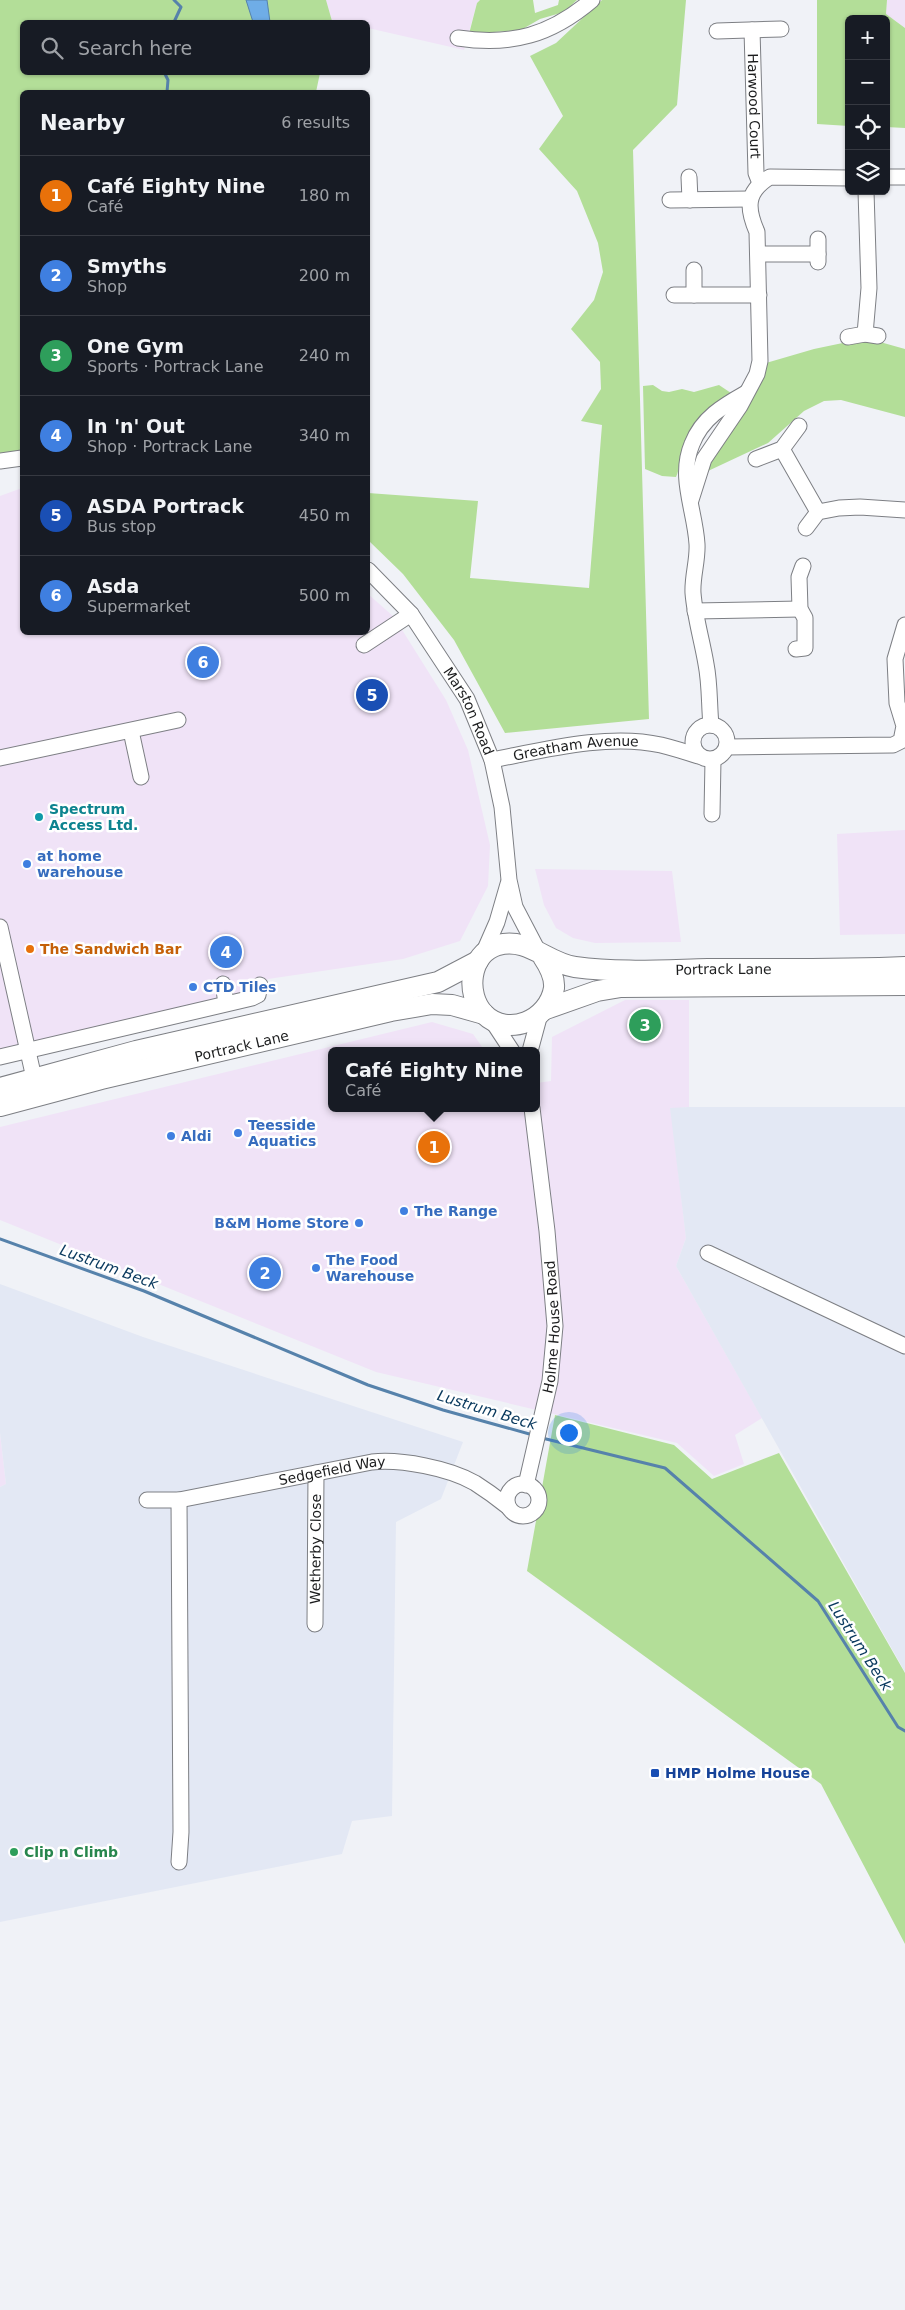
<!DOCTYPE html>
<meta charset="utf-8">
<style>
:root{--surface:#171b24;--page:#20242c;--text:#f1f3f6;--muted:#9ea1a6;--line:#363941;--accent:#7b822e}
body{margin:0;font-family:"DejaVu Sans",sans-serif;background:var(--page);color:var(--text)}
.controls{position:absolute;right:15px;top:15px;display:grid;overflow:hidden;border-radius:8px;box-shadow:0 1px 4px #0004}
.controls button{width:45px;height:45px;display:grid;place-items:center;padding:0;border:0;border-bottom:1px solid var(--line);background:var(--surface);color:var(--text);font:25px sans-serif}
.you{position:absolute;left:568px;top:1432px;width:18px;height:18px;margin:-12px;border:4px solid #fff;border-radius:50%;background:#1a73e8;box-shadow:0 0 0 8px #1a73e833}
.badge{display:grid;place-items:center;width:32px;height:32px;border-radius:50%;background:var(--accent);color:#fff;font-size:16px;font-weight:700}
.pin{position:absolute;translate:-50% -50%;border:2px solid #fff;box-shadow:0 1px 5px #0006}
.popup{position:absolute;left:328px;top:1047px;width:212px;height:65px;box-sizing:border-box;display:grid;place-content:center;border-radius:8px;background:var(--surface);filter:drop-shadow(0 1px 4px #0005);font-size:16px;white-space:nowrap;color:var(--muted)}
.popup b{font-size:19px;color:var(--text)}
.popup::after{content:'';position:absolute;left:50%;top:100%;margin-left:-10px;border:10px solid transparent;border-top-color:var(--surface)}
.list{margin:0;padding:0;list-style:none}
h2{display:flex;justify-content:space-between;align-items:center;height:65px;margin:0;padding:0 20px;font-size:21px}
h2 small{font-size:16px;font-weight:400;color:var(--muted)}
.list li{display:grid;grid-template-columns:32px 1fr auto;gap:15px;align-items:center;box-sizing:border-box;height:80px;padding:0 20px;border-top:1px solid var(--line)}
.list b{display:block;font-size:19px;white-space:nowrap}
.list p{margin:0;font-size:16px;white-space:nowrap;color:var(--muted)}
.list em{font-size:16px;font-style:normal;color:var(--muted)}
.icon{flex:none;width:28px;height:28px;fill:none;stroke:currentColor;stroke-width:2;stroke-linecap:round;stroke-linejoin:round}
.map{position:relative;flex:none;width:905px;height:2310px;overflow:hidden}
.search{position:absolute;background:var(--surface);box-shadow:0 1px 4px #0004;left:20px;top:20px;width:350px;height:55px;display:flex;align-items:center;gap:12px;box-sizing:border-box;padding:0 18px;border-radius:8px;color:var(--muted);font-size:19px}
.panel{position:absolute;background:var(--surface);box-shadow:0 1px 4px #0004;left:20px;top:90px;width:350px;height:545px;border-radius:8px}
.map>svg:first-child{display:block}
.commercial{fill:#f0e3f7}
.built{fill:#e3e8f4}
.green{fill:#b3de98}
.water{fill:#6fade7;stroke:#5682ab}
.lines{fill:none;stroke-linecap:round;stroke-linejoin:round}
.stream{stroke:#5682ab;stroke-width:3}
.minor-casing{stroke:#7d7f84;stroke-width:17}
.major-casing{stroke:#7d7f84;stroke-width:22}
.minor{stroke:#fff;stroke-width:15}
.major{stroke:#fff;stroke-width:20}
.culture-dot{fill:#0f9aa8;stroke:#fff;stroke-width:2}
.shop-dot{fill:#3f7fe0;stroke:#fff;stroke-width:2}
.food-dot{fill:#e8710a;stroke:#fff;stroke-width:2}
.transit-dot{fill:#1a4fb4;stroke:#fff;stroke-width:2}
.leisure-dot{fill:#2e9e5b;stroke:#fff;stroke-width:2}
.labels{text-anchor:middle;dominant-baseline:central;stroke-width:5;stroke-linejoin:round;paint-order:stroke}
.street-label{font-size:14px;fill:#1c1d1e;stroke:#fff}
.culture-label{font-size:14px;font-weight:bold;fill:#0d838f;stroke:#fff;text-anchor:start}
.shop-label{font-size:14px;font-weight:bold;fill:#366cbe;stroke:#fff;text-anchor:start}
.food-label{font-size:14px;font-weight:bold;fill:#c56008;stroke:#fff;text-anchor:start}
.transit-label{font-size:14px;font-weight:bold;fill:#164399;stroke:#fff;text-anchor:start}
.leisure-label{font-size:14px;font-weight:bold;fill:#27864d;stroke:#fff;text-anchor:start}
.water-label{font-size:15px;font-style:italic;fill:#08385d;stroke:#fff}
</style>
<div class="map">
<svg width="905" height="2310" viewBox="0 0 905 2310">
<rect width="100%" height="100%" fill="#f0f2f7"/>
<!-- commercial -->
<path class="commercial" d="M 326,0 L 480,0 L 477,3 L 464,50 L 368,28 L 368,22 L 332,21 Z
M 887,0 L 905,0 L 905,28 L 886,14 Z
M 22,488 L 22,632 L 368,632 L 368,594 L 394,617 L 446,700 L 468,750 L 490,845 L 488,886 L 460,941 L 403,959 L 268,979 L 258,992 L 0,1050 L 0,496 Z
M 905,830 L 905,934 L 840,935 L 837,834 Z
M 535,869 L 672,871 L 681,942 L 595,943 L 573,938 L 556,928 L 544,905 Z
M 625,1000 L 689,1000 L 689,1107 L 671,1109 L 686,1238 L 676,1266 L 762,1418 L 735,1435 L 744,1464 L 714,1476 L 677,1443 L 376,1372 L 0,1220 L 0,1127 L 432,1022 L 473,1034 L 485,1051 L 332,1051 L 332,1108 L 536,1108 L 537,1083 L 551,1081 L 552,1037 Z
M 0,1433 L 6,1484 L 0,1487 Z"/>
<!-- built -->
<path class="built" d="M 689,1107 L 905,1107 L 905,1672 L 676,1266 L 686,1238 L 670,1108 Z
M 0,1284 L 143,1337 L 463,1442 L 441,1499 L 396,1522 L 392,1816 L 352,1821 L 342,1854 L 0,1922 L 0,1487 L 6,1484 L 0,1433 Z"/>
<!-- green -->
<path class="green" d="M 0,0 L 326,0 L 332,21 L 332,22 L 22,22 L 22,72 L 320,73 L 316,92 L 22,92 L 22,451 L 0,453 Z
M 480,0 L 533,0 L 535,13 L 558,5 L 559,0 L 577,0 L 564,12 L 540,19 L 521,30 L 469,34 L 477,3 Z
M 602,0 L 686,0 L 677,105 L 633,150 L 649,719 L 505,733 L 454,640 L 403,574 L 368,540 L 368,493 L 478,501 L 470,578 L 589,588 L 602,425 L 581,421 L 601,389 L 600,362 L 571,329 L 594,300 L 603,272 L 598,243 L 577,191 L 539,149 L 563,116 L 530,56 L 556,43 Z
M 817,0 L 887,0 L 886,14 L 905,28 L 905,128 L 886,127 L 886,19 L 849,19 L 849,126 L 817,124 Z
M 857,340 L 880,342 L 905,349 L 905,417 L 841,400 L 824,401 L 804,411 L 768,443 L 708,471 L 709,462 L 760,386 L 766,363 L 814,349 Z
M 653,385 L 662,391 L 669,392 L 682,389 L 694,392 L 719,385 L 731,393 C 709,411 690,421 682,451 C 679,459 680,469 676,477 L 662,476 L 645,469 L 643,386 Z
M 555,1415 L 674,1445 L 712,1479 L 779,1453 L 905,1673 L 905,1944 L 821,1784 L 527,1571 Z"/>
<!-- water -->
<path class="water" d="M 246,0 L 267,0 L 270,22 L 253,22 Z"/>
<g class="lines">
<!-- stream -->
<path class="stream" d="M 174,22 L 181,7 L 174,0
M 164,72 L 168,80 L 167,92
M 0,1239 L 144,1291 L 368,1385 L 443,1410 L 533,1435
M 542,1438 L 665,1468 L 818,1601 L 898,1727 L 905,1731"/>
<defs>
<g id="minor">
<path id="s1" d="M 752,30 L 756,173 L 760,183"/>
<path d="M 717,31 L 781,29"/>
<path d="M 458,38 C 512,46 551,35 592,0"/>
<path d="M 689,177 L 690,200"/>
<path d="M 886,177 L 905,177"/>
<path d="M 670,200 L 750,199"/>
<path d="M 758,254 L 818,254"/>
<path d="M 818,262 L 818,239"/>
<path d="M 674,295 L 759,295"/>
<path d="M 694,295 L 694,270"/>
<path d="M 865,334 L 869,288 L 866,191"/>
<path d="M 848,337 L 865,334 L 878,336"/>
<path d="M 782,449 L 818,512"/>
<path d="M 756,459 L 782,449 L 799,426"/>
<path d="M 0,461 L 22,458"/>
<path d="M 691,500 L 704,459 L 740,406 L 757,374 L 760,361 L 757,232 C 747,209 745,192 770,177 L 849,178"/>
<path d="M 806,528 L 818,512 L 839,508 L 860,507 L 905,510"/>
<path id="s2" d="M 368,570 L 411,614 L 467,699 L 492,760 L 502,807 L 509,880 L 515,907 L 538,951"/>
<path d="M 695,611 L 800,609"/>
<path d="M 364,645 L 411,614"/>
<path d="M 796,649 L 805,648 L 805,618 L 800,609 L 799,577 L 803,566"/>
<circle cx="710" cy="742" r="17"/>
<path d="M 711,725 C 709,705 710,684 706,664 C 702,640 695,618 693,593 C 692,577 698,560 697,544 C 695,510 678,477 692,444 C 702,418 723,406 746,393"/>
<path d="M 131,731 L 141,777"/>
<path d="M 727,747 L 893,745 L 901,741 L 904,726 L 897,703 L 895,659 L 905,625"/>
<path d="M 0,758 L 178,720"/>
<path id="s3" d="M 492,760 C 544,750 608,733 661,745 C 673,748 686,752 698,756"/>
<path d="M 712,814 L 713,760"/>
<path d="M 0,927 L 34,1078"/>
<path d="M 483,954 L 497,922 L 508,884"/>
<path d="M 223,984 L 226,1003"/>
<path d="M 491,1019 L 512,1051"/>
<path d="M 530,1051 L 540,1014"/>
<path d="M 0,1057 L 252,998 L 258,995 L 260,985"/>
<path d="M 708,1253 L 905,1346"/>
<circle cx="523" cy="1500" r="16"/>
<path id="s4" d="M 526,1485 L 550,1381 L 555,1326 L 547,1231 L 532,1108"/>
<path id="s5" d="M 147,1500 L 179,1500 L 372,1462 C 401,1459 449,1468 475,1483 C 486,1490 497,1498 507,1506"/>
<path id="s6" d="M 315,1624 L 316,1473"/>
<path d="M 179,1862 L 181,1832 L 179,1500"/>
</g>
<g id="major">
<path id="s7" d="M 543,957 C 549,966 555,977 554,988 C 549,1020 508,1038 484,1014 C 465,994 469,954 498,945 C 528,937 547,963 575,967 C 619,973 664,970 708,969 C 774,969 839,970 905,967"/>
<path d="M 546,1009 L 597,991 L 621,987 L 905,985"/>
<path d="M 0,1088 L 136,1051 L 438,982 L 478,961"/>
<path id="s8" d="M 0,1106 L 101,1079 L 391,1011 L 432,1004 L 452,1005 L 484,1014"/>
</g>
</defs>
<!-- minor casing -->
<use href="#minor" class="minor-casing"/>
<!-- major casing -->
<use href="#major" class="major-casing"/>
<!-- minor -->
<use href="#minor" class="minor"/>
<!-- major -->
<use href="#major" class="major"/>
</g>
<!-- markers -->
<circle class="culture-dot" cx="39" cy="817" r="5"/>
<g class="shop-dot">
<circle cx="27" cy="864" r="5"/>
<circle cx="193" cy="987" r="5"/>
<circle cx="238" cy="1133" r="5"/>
<circle cx="171" cy="1136" r="5"/>
<circle cx="404" cy="1211" r="5"/>
<circle cx="359" cy="1223" r="5"/>
<circle cx="316" cy="1268" r="5"/>
</g>
<circle class="food-dot" cx="30" cy="949" r="5"/>
<rect class="transit-dot" x="650" y="1768" width="10" height="10" rx="2.5"/>
<circle class="leisure-dot" cx="14" cy="1852" r="5"/>
<g class="labels">
<!-- street labels -->
<g class="street-label">
<text stroke="none"><textPath href="#s1" startOffset="76">Harwood Court</textPath></text>
<text stroke="none"><textPath href="#s2" startOffset="175">Marston Road</textPath></text>
<text stroke="none"><textPath href="#s3" startOffset="85">Greatham Avenue</textPath></text>
<text stroke="none"><textPath href="#s7" startOffset="438">Portrack Lane</textPath></text>
<text stroke="none"><textPath href="#s8" startOffset="249">Portrack Lane</textPath></text>
<text stroke="none"><textPath href="#s4" startOffset="161">Holme House Road</textPath></text>
<text stroke="none"><textPath href="#s5" startOffset="188">Sedgefield Way</textPath></text>
<text stroke="none"><textPath href="#s6" startOffset="75">Wetherby Close</textPath></text>
</g>
<!-- culture labels -->
<g class="culture-label">
<text x="49" y="809">Spectrum<tspan x="49" dy="16">Access Ltd.</tspan></text>
</g>
<!-- shop labels -->
<g class="shop-label">
<text x="37" y="856">at home<tspan x="37" dy="16">warehouse</tspan></text>
<text x="203" y="987">CTD Tiles</text>
<text x="248" y="1125">Teesside<tspan x="248" dy="16">Aquatics</tspan></text>
<text x="181" y="1136">Aldi</text>
<text x="414" y="1211">The Range</text>
<text x="349" y="1223" text-anchor="end">B&amp;M Home Store</text>
<text x="326" y="1260">The Food<tspan x="326" dy="16">Warehouse</tspan></text>
</g>
<!-- food labels -->
<g class="food-label">
<text x="40" y="949">The Sandwich Bar</text>
</g>
<!-- transit labels -->
<g class="transit-label">
<text x="665" y="1773">HMP Holme House</text>
</g>
<!-- leisure labels -->
<g class="leisure-label">
<text x="24" y="1852">Clip n Climb</text>
</g>
<!-- water labels -->
<g class="water-label">
<text transform="translate(109 1267) rotate(20)">Lustrum Beck</text>
<text transform="translate(487 1410) rotate(17)">Lustrum Beck</text>
<text transform="translate(860 1646) rotate(57)">Lustrum Beck</text>
</g>
</g>
</svg>
<div class="controls">
<button>+</button>
<button>−</button>
<button><svg class="icon" aria-label="locate" viewBox="0 0 24 24"><circle cx="12" cy="12" r="6"/><path d="M12 2v4M12 18v4M2 12h4M18 12h4"/></svg></button>
<button><svg class="icon" aria-label="layers" viewBox="0 0 24 24"><path d="M12 4l9 5-9 5-9-5zM3 14l9 5 9-5"/></svg></button>
</div>
<div class="you"></div>
<div class="pin badge" style="left:434px;top:1147px;background:#e8710a">1</div>
<div class="popup"><b>Café Eighty Nine</b>Café</div>
<div class="pin badge" style="left:265px;top:1273px;background:#3f7fe0">2</div>
<div class="pin badge" style="left:645px;top:1025px;background:#2e9e5b">3</div>
<div class="pin badge" style="left:226px;top:952px;background:#3f7fe0">4</div>
<div class="pin badge" style="left:372px;top:695px;background:#1a4fb4">5</div>
<div class="pin badge" style="left:203px;top:662px;background:#3f7fe0">6</div>
<div class="search"><svg class="icon" aria-label="search" viewBox="0 0 24 24"><circle cx="10" cy="10" r="6"/><path d="M15 15l6 6"/></svg>Search here</div>
<section class="panel">
<h2>Nearby<small>6 results</small></h2>
<ul class="list">
<li><span class="badge" style="background:#e8710a">1</span><div><b>Café Eighty Nine</b><p>Café</p></div><em>180 m</em></li>
<li><span class="badge" style="background:#3f7fe0">2</span><div><b>Smyths</b><p>Shop</p></div><em>200 m</em></li>
<li><span class="badge" style="background:#2e9e5b">3</span><div><b>One Gym</b><p>Sports · Portrack Lane</p></div><em>240 m</em></li>
<li><span class="badge" style="background:#3f7fe0">4</span><div><b>In 'n' Out</b><p>Shop · Portrack Lane</p></div><em>340 m</em></li>
<li><span class="badge" style="background:#1a4fb4">5</span><div><b>ASDA Portrack</b><p>Bus stop</p></div><em>450 m</em></li>
<li><span class="badge" style="background:#3f7fe0">6</span><div><b>Asda</b><p>Supermarket</p></div><em>500 m</em></li>
</ul>
</section>
</div>
